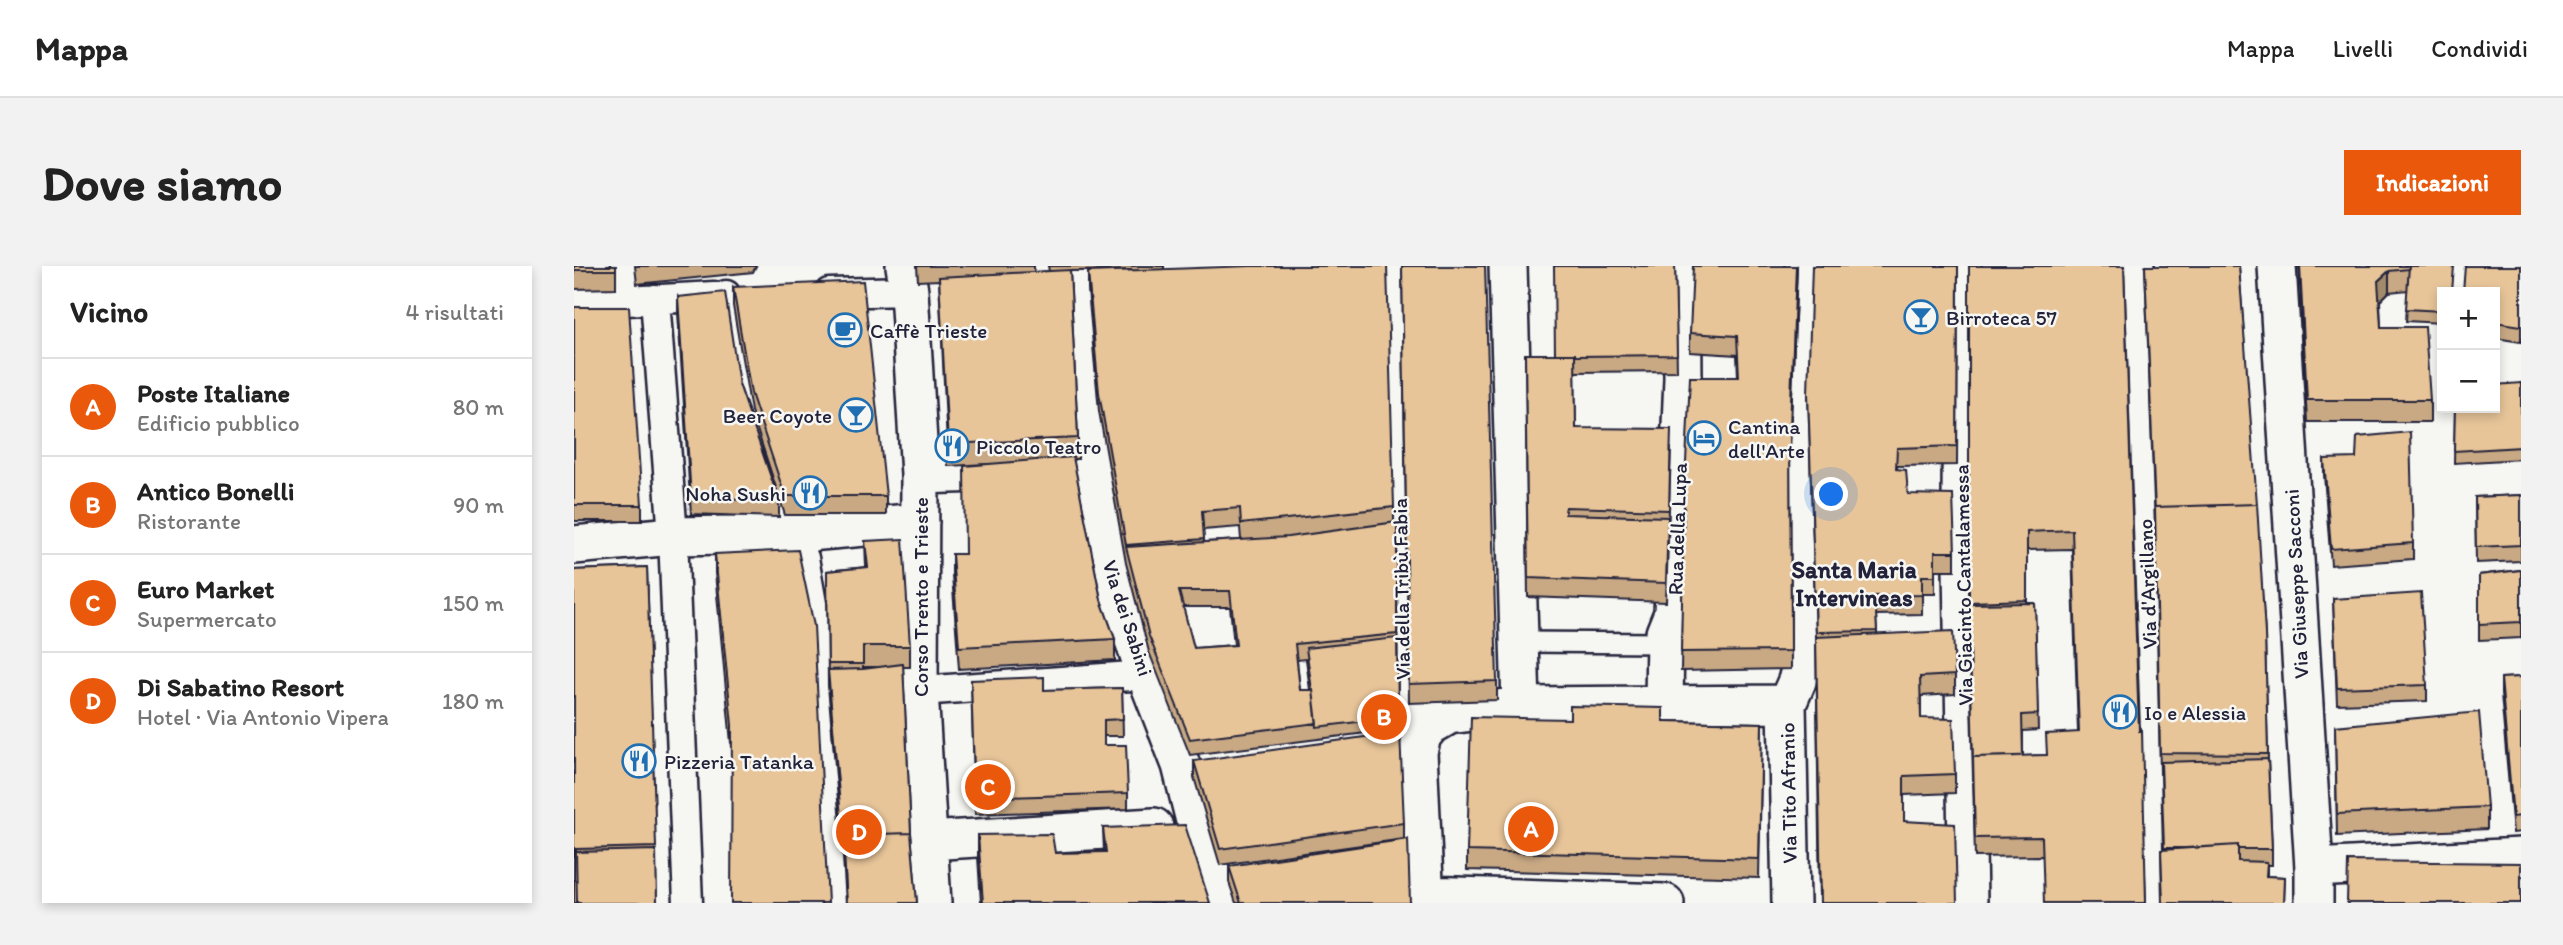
<!DOCTYPE html>
<html lang="it">
<meta charset="utf-8">
<style>
:root{--surface:#fff;--page:#f2f2f2;--text:#222;--muted:#767676;--line:#e0e0e0;--accent:#ea580c}
body{margin:0;font-family:Itim,sans-serif;background:var(--page);color:var(--text)}
.controls{position:absolute;right:21px;top:21px;display:grid;overflow:hidden;border-radius:0px;box-shadow:0 4px 10px #0003}
.controls button{width:63px;height:63px;display:grid;place-items:center;padding:0;border:0;border-bottom:2px solid var(--line);background:var(--surface);color:var(--text);font:35px sans-serif}
.you{position:absolute;left:1258px;top:229px;width:24px;height:24px;margin:-18px;border:5px solid #fff;border-radius:50%;background:#1a73e8;box-shadow:0 0 0 10px #1a73e833}
.badge{display:grid;place-items:center;width:46px;height:46px;border-radius:50%;background:var(--accent);color:#fff;font-size:23px;font-weight:700}
.pin{position:absolute;translate:-50% -50%;border:4px solid #fff;box-shadow:0 2px 7px #0006}
.list{margin:0;padding:0;list-style:none}
h2{display:flex;justify-content:space-between;align-items:center;height:91px;margin:0;padding:0 28px;font-size:30px}
h2 small{font-size:23px;font-weight:400;color:var(--muted)}
.list li{display:grid;grid-template-columns:46px 1fr auto;gap:21px;align-items:center;box-sizing:border-box;height:98px;padding:0 28px;border-top:2px solid var(--line)}
.list b{display:block;font-size:26px;white-space:nowrap}
.list p{margin:0;font-size:23px;white-space:nowrap;color:var(--muted)}
.list em{font-size:23px;font-style:normal;color:var(--muted)}
.map{position:relative;flex:none;width:1947px;height:637px;overflow:hidden;border-radius:0px}
header{display:flex;align-items:center;gap:42px;box-sizing:border-box;height:98px;padding:0 35px;background:var(--surface);border-bottom:2px solid var(--line)}
header strong{font-size:33px}
nav{display:flex;gap:38px;margin-inline-start:auto;font-size:24px}
.intro{display:flex;align-items:center;justify-content:space-between;box-sizing:border-box;height:168px;padding:0 42px}
h1{margin:0;font-size:49px}
.button{padding:18px 32px;border-radius:0px;background:var(--accent);color:#fff;font-size:24px;font-weight:700}
main{display:flex;gap:42px;padding:0 42px}
aside{flex:1;background:var(--surface);border-radius:0px;box-shadow:0 4px 10px #0003}
.map>svg:first-child{display:block}
.lines{fill:none;stroke-linecap:round;stroke-linejoin:round}
.service-casing{stroke:#22223b;stroke-width:24}
.pedestrian-casing{stroke:#22223b;stroke-width:33}
.minor-casing{stroke:#22223b;stroke-width:42}
.service{stroke:#f6f6f2;stroke-width:19}
.pedestrian{stroke:#f6f6f2;stroke-width:28}
.minor{stroke:#f6f6f2;stroke-width:37}
.wall{fill:#c8a984;stroke:#22223b;stroke-width:2;fill-rule:evenodd}
.shaded-wall{fill:#a28a6b;stroke:#22223b;stroke-width:2}
.building{fill:#e8c599;stroke:#22223b;stroke-width:2;fill-rule:evenodd}
.labels{text-anchor:middle;dominant-baseline:central;stroke-width:5;stroke-linejoin:round;paint-order:stroke}
.poi-label{font-size:21px;fill:#22223b;stroke:#f6f6f2;text-anchor:start}
.street-label{font-size:21px;fill:#22223b;stroke:#f6f6f2}
.quarter-label{font-size:24px;font-weight:bold;fill:#22223b;stroke:#f6f6f2}
</style>
<header>
<strong>Mappa</strong>
<nav><a>Mappa</a><a>Livelli</a><a>Condividi</a></nav>
</header>
<div class="intro"><h1>Dove siamo</h1><a class="button">Indicazioni</a></div>
<main>
<aside>
<h2>Vicino<small>4 risultati</small></h2>
<ul class="list">
<li><span class="badge">A</span><div><b>Poste Italiane</b><p>Edificio pubblico</p></div><em>80 m</em></li>
<li><span class="badge">B</span><div><b>Antico Bonelli</b><p>Ristorante</p></div><em>90 m</em></li>
<li><span class="badge">C</span><div><b>Euro Market</b><p>Supermercato</p></div><em>150 m</em></li>
<li><span class="badge">D</span><div><b>Di Sabatino Resort</b><p>Hotel · Via Antonio Vipera</p></div><em>180 m</em></li>
</ul>
</aside>
<div class="map">
<svg width="1947" height="637" viewBox="0 0 1947 637">
<rect width="100%" height="100%" fill="#f6f6f2"/>
<filter id="ink" filterUnits="userSpaceOnUse"><feTurbulence type="fractalNoise" baseFrequency=".0143" numOctaves="2"/><feDisplacementMap in="SourceGraphic" scale="14" xChannelSelector="R" yChannelSelector="G"/><feConvolveMatrix kernelMatrix="1 2 1 2 8 2 1 2 1" color-interpolation-filters="sRGB"/></filter>
<g filter="url(#ink)">
<g class="lines">
<defs>
<path id="service" d="M 945,376 L 1091,377"/>
<path id="pedestrian" d="M 51,0 L 53,35
M 255,27 L 335,25
M 152,29 L 174,145 L 213,268 L 230,292 L 244,372 L 254,492 L 262,637
M 81,33 L 99,270 L 114,637
M 0,34 L 53,35 L 140,30
M 345,425 L 572,409"/>
<path id="minor" d="M 331,0 L 335,25 L 346,209 L 345,425 L 358,637
M 822,0 L 829,439 L 856,460
M 934,0 L 947,440
M 1388,0 L 1387,246 L 1394,637
M 1561,0 L 1583,637
M 1703,0 L 1740,602 L 1740,637
M 507,15 L 518,202 L 537,308 L 572,409 L 607,499 L 622,559 L 647,637
M 346,209 L 439,206
M 0,279 L 99,270 L 213,268 L 346,256
M 1090,440 L 1091,367 L 1099,347 L 1109,112 L 1108,0
M 354,575 L 580,561
M 1740,602 L 1947,591
M 851,629 L 1091,637
M 851,637 L 844,486 L 848,470 L 856,460 L 875,449 L 947,440 L 1213,438
M 1217,637 L 1213,438 L 1223,415 L 1233,376 L 1226,156 L 1230,0"/>
</defs>
<!-- service casing -->
<use href="#service" class="service-casing"/>
<!-- pedestrian casing -->
<use href="#pedestrian" class="pedestrian-casing"/>
<!-- minor casing -->
<use href="#minor" class="minor-casing"/>
<!-- service -->
<use href="#service" class="service"/>
<!-- pedestrian -->
<use href="#pedestrian" class="pedestrian"/>
<!-- minor -->
<use href="#minor" class="minor"/>
</g>
<!-- wall -->
<path class="wall" d="M 0,0 L 42,0 L 42,22 L 0,23 Z
M 61,0 L 182,0 L 179,6 L 63,18 Z
M 343,0 L 460,0 L 460,6 L 475,5 L 474,0 L 590,0 L 590,3 L 820,241 L 820,256 L 823,256 L 824,463 L 616,489 L 575,386 L 552,297 L 525,145 L 514,24 L 514,6 L 559,4 L 496,5 L 504,172 L 504,193 L 499,193 L 527,334 L 541,373 L 541,394 L 385,403 L 378,309 L 378,288 L 391,288 L 413,198 L 374,200 L 365,14 L 344,15 ZM 666,261 L 667,274 L 630,276 L 629,264 ZM 609,341 L 656,341 L 660,379 L 620,382 ZM 732,393 L 736,424 L 726,424 L 723,394 Z
M 828,0 L 923,415 L 923,434 L 835,437 Z
M 1101,0 L 1103,105 L 1001,106 L 1002,162 L 1097,182 L 1092,336 L 954,331 L 951,88 L 981,88 Z
M 1223,0 L 1216,180 L 1217,403 L 1107,405 L 1110,239 L 1164,111 L 1163,89 L 1116,86 L 1116,67 Z
M 1384,0 L 1383,199 L 1323,200 L 1323,203 L 1334,228 L 1381,286 L 1381,304 L 1361,304 L 1361,328 L 1348,328 L 1348,348 L 1302,349 L 1303,368 L 1381,409 L 1381,428 L 1347,430 L 1347,452 L 1381,508 L 1381,527 L 1330,529 L 1246,637 L 1242,371 L 1234,127 Z
M 1395,0 L 1550,0 L 1572,637 L 1468,590 L 1401,591 L 1395,354 ZM 1498,283 L 1504,466 L 1472,489 L 1449,490 L 1449,465 L 1464,464 L 1461,337 L 1453,337 L 1453,284 Z
M 1571,0 L 1665,0 L 1691,368 L 1694,493 L 1698,583 L 1698,599 L 1693,599 L 1693,610 L 1711,611 L 1710,637 L 1588,637 L 1587,584 L 1589,584 L 1587,508 L 1586,508 L 1581,262 Z
M 1725,0 L 1880,0 L 1868,26 L 1868,57 L 1832,55 L 1834,24 L 1815,26 L 1806,35 L 1807,61 L 1856,134 L 1856,156 L 1733,156 Z
M 1947,0 L 1947,76 L 1921,72 L 1921,26 Z
M 159,21 L 312,230 L 312,249 L 211,249 L 177,145 L 159,40 Z
M 104,31 L 165,118 L 205,235 L 205,251 L 117,248 L 104,47 Z
M 0,41 L 68,239 L 68,255 L 0,255 Z
M 1947,117 L 1947,193 L 1880,197 L 1881,142 Z
M 1750,193 L 1839,277 L 1839,293 L 1757,299 L 1750,209 Z
M 1947,229 L 1947,295 L 1902,297 L 1901,231 Z
M 291,275 L 336,380 L 336,401 L 329,401 L 337,567 L 343,637 L 272,637 L 269,591 L 254,420 L 253,305 L 292,301 ZM 289,401 L 305,401 L 289,403 Z
M 141,288 L 254,637 L 157,477 L 141,307 Z
M 73,301 L 83,637 L 0,637 L 0,304 Z
M 1947,304 L 1947,372 L 1905,374 L 1905,309 Z
M 1759,333 L 1853,419 L 1853,435 L 1763,438 Z
M 1947,411 L 1947,566 L 1939,567 L 1927,428 L 1927,412 Z
M 397,414 L 470,424 L 548,422 L 549,470 L 530,470 L 530,479 L 554,527 L 554,543 L 401,548 Z
M 996,453 L 1188,457 L 1185,612 L 893,604 L 893,585 Z
M 1761,460 L 1913,541 L 1913,563 L 1763,570 Z
M 620,495 L 830,557 L 830,573 L 646,599 L 620,511 Z
M 529,562 L 636,637 L 407,637 L 404,591 L 404,569 L 481,587 L 530,586 Z
M 655,600 L 836,637 L 662,637 L 655,616 Z"/>
<!-- shaded-wall -->
<path class="shaded-wall" d="M 1222,0 L 1223,0 L 1216,182 L 1216,163 Z
M 1815,5 L 1815,26 L 1804,37 L 1804,15 Z"/>
<!-- building -->
<path class="building" d="M 0,0 L 42,0 L 42,4 L 0,4 Z
M 677,0 L 813,0 L 820,241 L 667,258 L 666,242 L 628,245 L 630,273 L 552,279 L 525,127 L 514,6 Z
M 828,0 L 911,0 L 923,415 L 835,418 Z
M 980,0 L 1101,0 L 1103,89 L 1001,90 L 1001,88 L 981,88 Z
M 1119,0 L 1222,0 L 1216,163 L 1217,385 L 1107,386 L 1110,239 L 1116,111 L 1165,111 L 1163,70 L 1116,67 Z
M 1238,0 L 1384,0 L 1383,180 L 1323,182 L 1322,203 L 1332,204 L 1334,228 L 1379,229 L 1381,286 L 1361,286 L 1361,310 L 1348,310 L 1348,329 L 1301,330 L 1303,365 L 1242,366 L 1234,127 Z
M 1395,0 L 1550,0 L 1565,465 L 1568,465 L 1572,637 L 1470,637 L 1468,571 L 1401,572 L 1399,491 L 1473,489 L 1472,468 L 1505,466 L 1498,264 L 1453,266 L 1453,334 L 1395,336 Z
M 1571,0 L 1665,0 L 1683,238 L 1581,241 L 1581,246 Z
M 1726,0 L 1835,0 L 1834,3 L 1815,5 L 1804,15 L 1807,61 L 1851,61 L 1856,134 L 1733,134 Z
M 1835,0 L 1880,0 L 1878,26 L 1868,26 L 1868,45 L 1832,43 Z
M 1891,0 L 1947,0 L 1947,60 L 1921,56 L 1921,26 L 1889,26 Z
M 496,4 L 504,172 L 374,178 L 365,11 Z
M 289,15 L 312,230 L 211,230 L 177,127 L 159,21 Z
M 151,26 L 165,118 L 205,235 L 117,232 L 104,31 Z
M 0,41 L 55,41 L 68,239 L 0,239 Z
M 951,88 L 1001,88 L 1002,162 L 1097,163 L 1095,244 L 992,241 L 991,245 L 991,248 L 1094,251 L 1092,317 L 954,312 Z
M 1947,117 L 1947,181 L 1880,185 L 1881,142 L 1921,142 L 1921,119 Z
M 1836,166 L 1839,277 L 1757,283 L 1750,193 L 1782,192 L 1783,171 Z
M 499,191 L 527,334 L 541,373 L 385,381 L 378,288 L 391,288 L 390,200 Z
M 1947,229 L 1947,279 L 1902,281 L 1901,231 Z
M 1683,238 L 1691,368 L 1694,488 L 1586,487 L 1581,241 Z
M 823,256 L 823,368 L 721,378 L 726,424 L 739,424 L 743,457 L 616,473 L 575,370 L 552,281 L 714,271 ZM 605,325 L 656,325 L 662,379 L 620,382 Z
M 329,273 L 336,380 L 289,380 L 289,398 L 254,398 L 253,305 L 294,301 L 291,275 Z
M 224,284 L 240,360 L 254,637 L 157,637 L 158,459 L 141,288 Z
M 73,301 L 82,581 L 2,583 L 3,637 L 0,637 L 0,304 Z
M 1947,304 L 1947,356 L 1905,358 L 1905,309 Z
M 1847,327 L 1853,419 L 1763,422 L 1759,333 Z
M 1461,337 L 1464,448 L 1448,449 L 1449,490 L 1399,491 L 1399,494 L 1395,338 Z
M 1379,365 L 1381,409 L 1346,411 L 1347,452 L 1379,453 L 1381,508 L 1330,510 L 1330,555 L 1381,558 L 1383,637 L 1247,637 L 1242,371 Z
M 823,372 L 824,451 L 743,461 L 739,424 L 738,424 L 732,382 Z
M 329,398 L 337,567 L 269,569 L 269,574 L 254,404 L 289,403 Z
M 470,411 L 470,424 L 548,422 L 549,453 L 530,454 L 530,479 L 552,479 L 554,527 L 401,532 L 397,414 Z
M 1947,411 L 1947,550 L 1939,551 L 1927,412 Z
M 996,440 L 1089,442 L 1089,455 L 1188,457 L 1185,593 L 893,585 L 897,451 L 996,453 Z
M 1905,446 L 1913,541 L 1763,548 L 1761,460 Z
M 826,466 L 830,557 L 646,583 L 620,495 Z
M 1694,493 L 1698,583 L 1664,583 L 1664,579 L 1611,582 L 1590,582 L 1587,496 Z
M 611,559 L 636,637 L 409,637 L 404,569 L 478,568 L 481,587 L 532,586 L 529,562 Z
M 337,567 L 343,637 L 273,637 L 269,569 Z
M 834,573 L 836,637 L 667,637 L 655,600 Z
M 1664,579 L 1664,595 L 1693,596 L 1692,610 L 1711,611 L 1710,637 L 1589,637 L 1587,584 Z
M 82,584 L 83,637 L 3,637 L 2,586 Z
M 1774,595 L 1947,597 L 1947,637 L 1773,637 Z"/>
</g>
<!-- icons -->
<defs>
<symbol id="bar-ring" viewBox="-11 -11 22 22"><circle r="9.5" fill="#f6f6f2" stroke="#1f6fb2" stroke-width="1.5"/><path d="M-6-5H6L.8 .8V4.5H3.5V6h-7V4.5H-.8V.8Z" fill="#1f6fb2"/></symbol>
<symbol id="cafe-ring" viewBox="-11 -11 22 22"><circle r="9.5" fill="#f6f6f2" stroke="#1f6fb2" stroke-width="1.5"/><path d="M-5.5-4.5H6V0H3Q3 3.5 0 3.5H-2.5Q-5.5 3.5-5.5 0ZM3-3.2v2h1.7v-2ZM-6 4.5H4V6H-6Z" fill="#1f6fb2"/></symbol>
<symbol id="hotel-ring" viewBox="-11 -11 22 22"><circle r="9.5" fill="#f6f6f2" stroke="#1f6fb2" stroke-width="1.5"/><path d="M-6-4.5h1.5V1H6V5H4.5V3h-9V5H-6ZM-4 0a1.8 1.8 0 1 1 3.6 0ZM.5 0V-2.5h3Q6-2.5 6 0Z" fill="#1f6fb2"/></symbol>
<symbol id="restaurant-ring" viewBox="-11 -11 22 22"><circle r="9.5" fill="#f6f6f2" stroke="#1f6fb2" stroke-width="1.5"/><path d="M-5-6h1v4h1v-4h1v4h1v-4h1v5L-1.5 .5V6h-2V.5L-5-1ZM5-6V6H3V1.5H1.5Q1.5-4 5-6Z" fill="#1f6fb2"/></symbol>
</defs>
<g fill-rule="evenodd">
<use href="#bar-ring" x="1328" y="32" width="38" height="38"/>
<use href="#cafe-ring" x="252" y="45" width="38" height="38"/>
<use href="#bar-ring" x="263" y="130" width="38" height="38"/>
<use href="#hotel-ring" x="1111" y="153" width="38" height="38"/>
<use href="#restaurant-ring" x="359" y="161" width="38" height="38"/>
<use href="#restaurant-ring" x="217" y="208" width="38" height="38"/>
<use href="#restaurant-ring" x="1527" y="427" width="38" height="38"/>
<use href="#restaurant-ring" x="46" y="476" width="38" height="38"/>
</g>
<g class="labels">
<!-- poi labels -->
<g class="poi-label">
<text x="1372" y="51">Birroteca 57</text>
<text x="296" y="64">Caffè Trieste</text>
<text x="258" y="149" text-anchor="end">Beer Coyote</text>
<text x="1154" y="160">Cantina<tspan x="1154" dy="24">dell'Arte</tspan></text>
<text x="402" y="180">Piccolo Teatro</text>
<text x="212" y="227" text-anchor="end">Noha Sushi</text>
<text x="1570" y="446">Io e Alessia</text>
<text x="90" y="495">Pizzeria Tatanka</text>
</g>
<!-- street labels -->
<g class="street-label">
<text transform="translate(1103 263) rotate(-88)">Rua della Lupa</text>
<text transform="translate(1573 318) rotate(-92)">Via d'Argillano</text>
<text transform="translate(1722 318) rotate(-93)">Via Giuseppe Sacconi</text>
<text transform="translate(1389 319) rotate(-91)">Via Giacinto Cantalamessa</text>
<text transform="translate(827 323) rotate(-91)">Via della Tribù Fabia</text>
<text transform="translate(346 331) rotate(-90)">Corso Trento e Trieste</text>
<text transform="translate(554 352) rotate(72)">Via dei Sabini</text>
<text transform="translate(1214 527) rotate(-91)">Via Tito Afranio</text>
</g>
<!-- quarter labels -->
<g class="quarter-label">
<text x="1280" y="303">Santa Maria<tspan x="1280" dy="28">Intervineas</tspan></text>
</g>
</g>
</svg>
<div class="controls">
<button>+</button>
<button>−</button>
</div>
<div class="you"></div>
<div class="pin badge" style="left:957px;top:563px">A</div>
<div class="pin badge" style="left:810px;top:451px">B</div>
<div class="pin badge" style="left:414px;top:521px">C</div>
<div class="pin badge" style="left:285px;top:566px">D</div>
</div>
</main>
